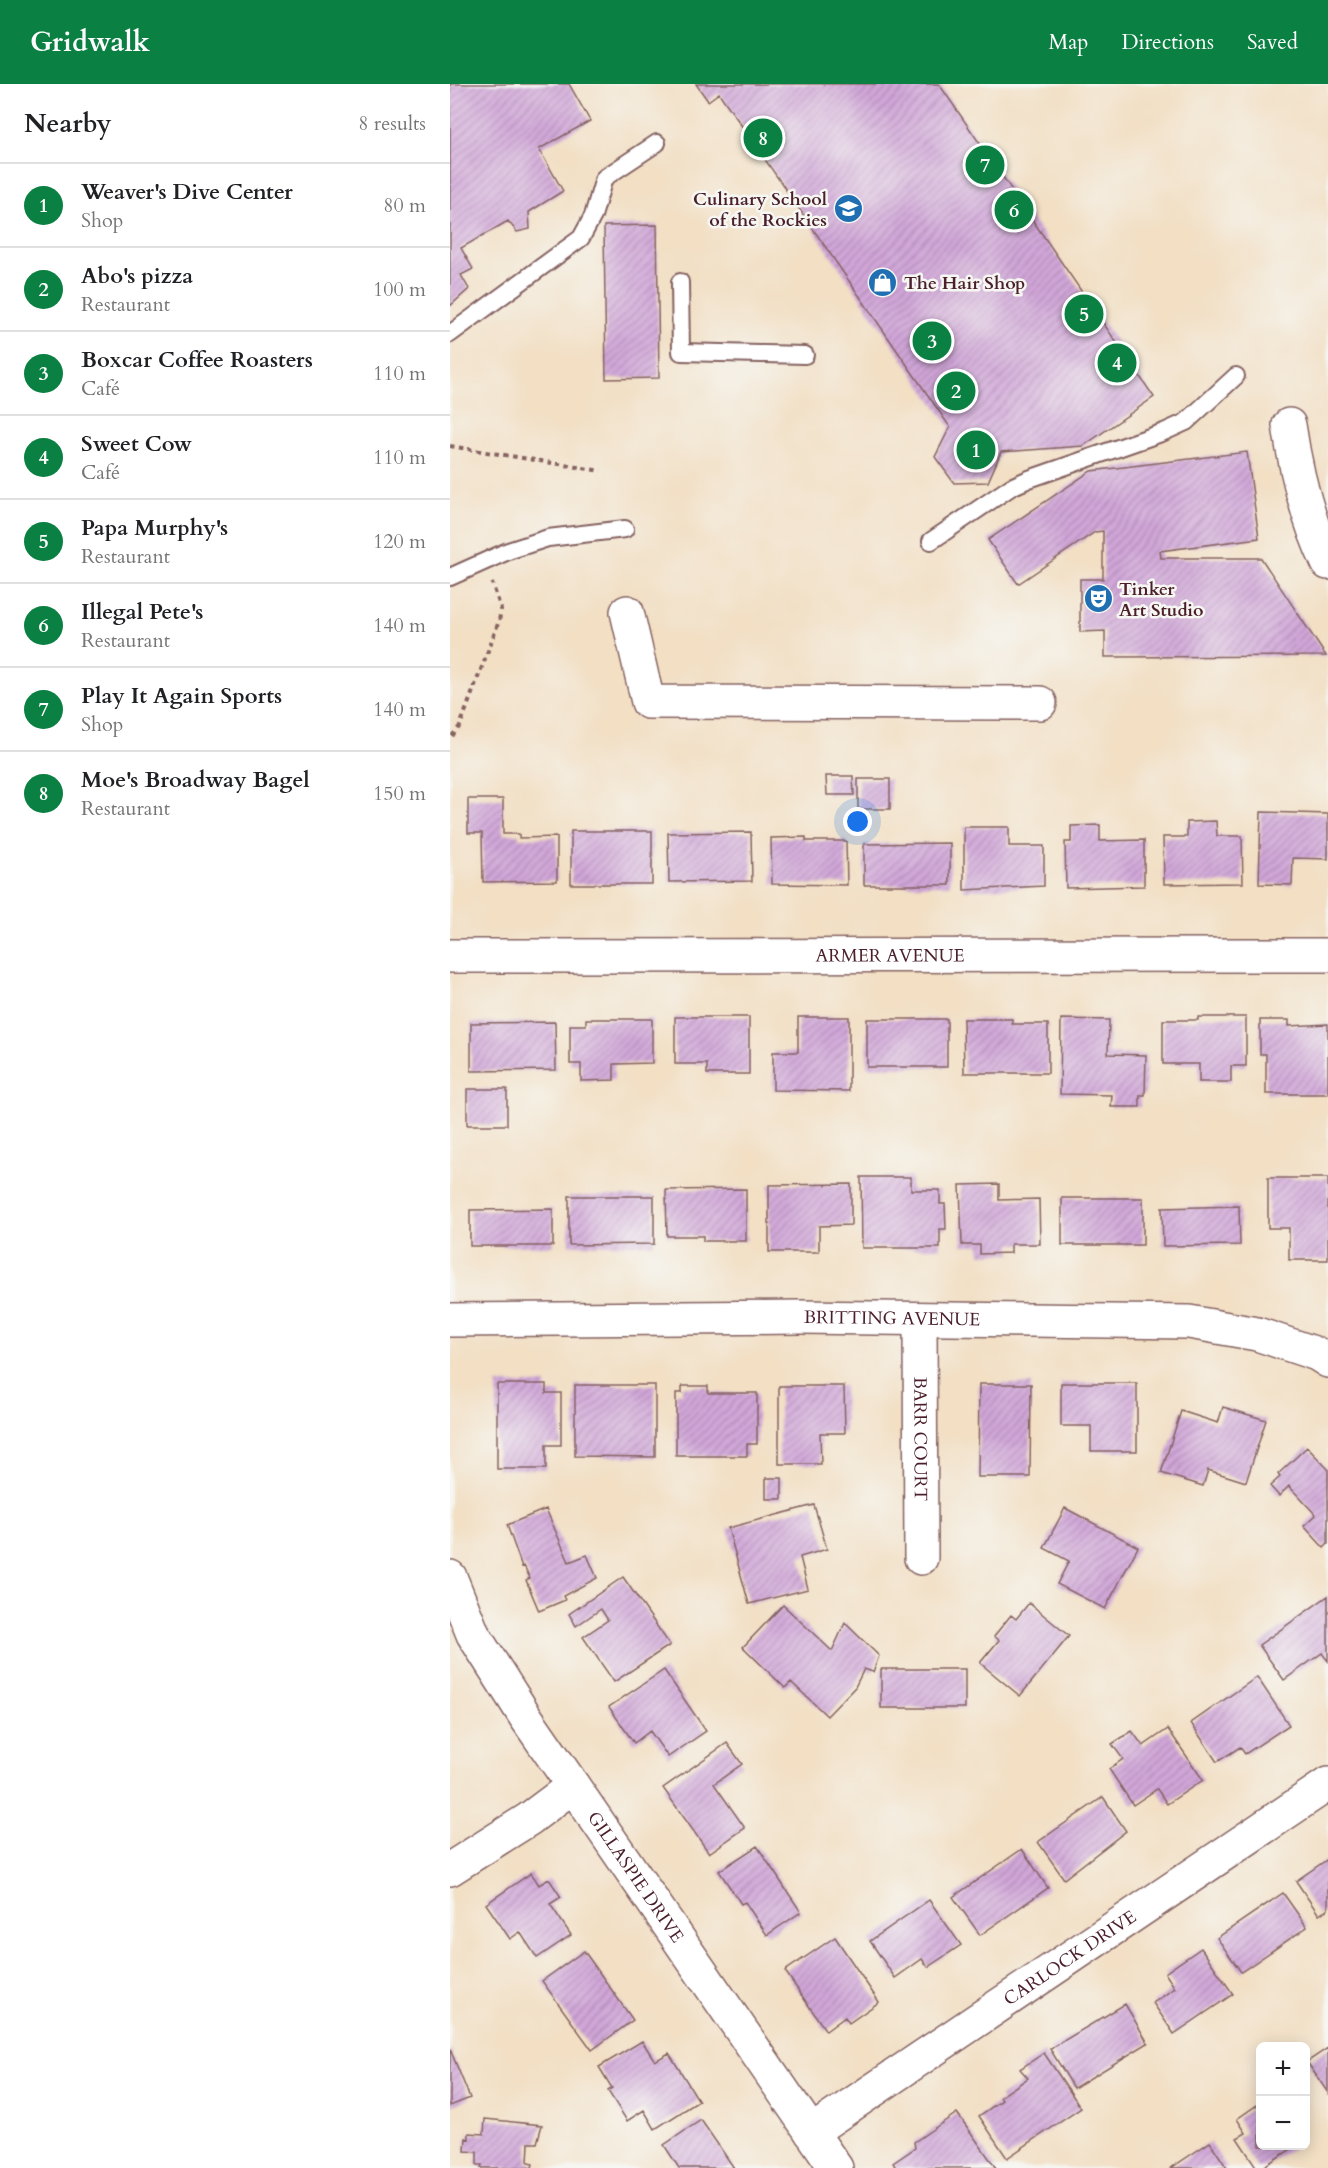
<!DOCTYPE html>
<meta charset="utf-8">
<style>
:root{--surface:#fff;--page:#f2f2f2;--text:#202124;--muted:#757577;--line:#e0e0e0;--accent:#0b8043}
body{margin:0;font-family:Cardo,serif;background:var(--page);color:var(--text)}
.controls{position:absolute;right:18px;bottom:18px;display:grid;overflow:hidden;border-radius:9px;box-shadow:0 3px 15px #0003}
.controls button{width:54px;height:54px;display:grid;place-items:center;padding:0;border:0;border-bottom:2px solid var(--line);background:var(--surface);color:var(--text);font:30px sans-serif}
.you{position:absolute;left:408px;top:738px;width:21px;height:21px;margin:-15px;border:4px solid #fff;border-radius:50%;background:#1a73e8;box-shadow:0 0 0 9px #1a73e833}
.badge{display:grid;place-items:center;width:39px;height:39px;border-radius:50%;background:var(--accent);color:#fff;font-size:20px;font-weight:700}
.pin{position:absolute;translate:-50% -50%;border:3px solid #fff;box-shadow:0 2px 6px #0006}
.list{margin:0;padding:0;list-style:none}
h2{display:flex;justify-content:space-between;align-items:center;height:78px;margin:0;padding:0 24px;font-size:26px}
h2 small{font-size:20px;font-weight:400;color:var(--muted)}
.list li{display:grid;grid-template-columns:39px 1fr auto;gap:18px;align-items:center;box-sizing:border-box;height:84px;padding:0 24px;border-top:2px solid var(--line)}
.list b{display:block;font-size:22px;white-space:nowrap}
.list p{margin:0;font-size:20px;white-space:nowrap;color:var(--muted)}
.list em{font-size:20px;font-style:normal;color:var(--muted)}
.map{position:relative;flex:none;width:878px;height:2084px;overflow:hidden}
header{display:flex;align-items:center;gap:36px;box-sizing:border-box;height:84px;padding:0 30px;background:var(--accent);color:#fff}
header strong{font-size:28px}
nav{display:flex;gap:33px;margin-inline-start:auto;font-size:21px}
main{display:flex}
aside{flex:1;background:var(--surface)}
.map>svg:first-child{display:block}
.building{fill:url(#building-hatch)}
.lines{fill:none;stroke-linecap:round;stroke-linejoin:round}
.lane-casing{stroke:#856261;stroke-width:20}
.street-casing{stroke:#856261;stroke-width:36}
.path{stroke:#856261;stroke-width:4;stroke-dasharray:4.5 4.5;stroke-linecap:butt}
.lane{stroke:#fff;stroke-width:16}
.street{stroke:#fff;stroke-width:33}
.labels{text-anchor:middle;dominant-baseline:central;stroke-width:5;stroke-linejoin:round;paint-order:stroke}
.poi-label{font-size:18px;font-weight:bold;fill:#4a1f2b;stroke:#f6f6f2;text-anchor:start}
.street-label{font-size:18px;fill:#4a1f2b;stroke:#f6f6f2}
</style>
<header>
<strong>Gridwalk</strong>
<nav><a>Map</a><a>Directions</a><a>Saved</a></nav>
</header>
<main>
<aside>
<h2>Nearby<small>8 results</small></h2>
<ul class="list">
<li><span class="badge">1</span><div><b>Weaver's Dive Center</b><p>Shop</p></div><em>80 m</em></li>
<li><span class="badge">2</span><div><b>Abo's pizza</b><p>Restaurant</p></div><em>100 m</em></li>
<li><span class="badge">3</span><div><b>Boxcar Coffee Roasters</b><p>Café</p></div><em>110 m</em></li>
<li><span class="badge">4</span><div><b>Sweet Cow</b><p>Café</p></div><em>110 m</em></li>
<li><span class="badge">5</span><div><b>Papa Murphy's</b><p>Restaurant</p></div><em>120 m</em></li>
<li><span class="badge">6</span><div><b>Illegal Pete's</b><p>Restaurant</p></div><em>140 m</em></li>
<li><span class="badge">7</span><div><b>Play It Again Sports</b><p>Shop</p></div><em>140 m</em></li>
<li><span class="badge">8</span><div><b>Moe's Broadway Bagel</b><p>Restaurant</p></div><em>150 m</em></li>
</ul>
</aside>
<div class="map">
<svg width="878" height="2084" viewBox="0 0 878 2084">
<defs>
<pattern id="building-hatch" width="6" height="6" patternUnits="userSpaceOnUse" patternTransform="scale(1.5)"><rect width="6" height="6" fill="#d1a7d9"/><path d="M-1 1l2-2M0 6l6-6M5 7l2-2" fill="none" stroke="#ac87b0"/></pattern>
</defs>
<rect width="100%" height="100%" fill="#f6f6f2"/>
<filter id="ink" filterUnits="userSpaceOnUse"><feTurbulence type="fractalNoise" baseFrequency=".0167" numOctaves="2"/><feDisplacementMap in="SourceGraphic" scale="12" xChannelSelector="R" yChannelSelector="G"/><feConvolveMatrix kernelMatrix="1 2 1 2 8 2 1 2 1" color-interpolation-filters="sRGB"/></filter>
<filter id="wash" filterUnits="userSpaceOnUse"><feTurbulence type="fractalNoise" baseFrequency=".008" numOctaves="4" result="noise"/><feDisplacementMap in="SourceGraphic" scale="24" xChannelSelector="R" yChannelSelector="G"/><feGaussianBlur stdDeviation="1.35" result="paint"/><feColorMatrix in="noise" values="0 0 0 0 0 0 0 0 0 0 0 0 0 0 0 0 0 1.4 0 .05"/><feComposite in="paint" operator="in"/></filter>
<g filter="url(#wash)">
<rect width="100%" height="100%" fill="#f2dfc4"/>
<g id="blocks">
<!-- building -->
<path class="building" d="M 0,0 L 119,0 L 140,37 L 89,65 L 113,107 L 79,128 L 80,145 L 67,148 L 58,137 L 11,164 L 23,185 L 11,191 L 19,205 L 0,222 Z
M 246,0 L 489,0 L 704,313 L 633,362 L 551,368 L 538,398 L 504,399 L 485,373 L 500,343 L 269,9 L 258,17 Z
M 207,141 L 209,294 L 156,295 L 154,142 Z
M 797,368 L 809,454 L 710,467 L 711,474 L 811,474 L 876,572 L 655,573 L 655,547 L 630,548 L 630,495 L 653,495 L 653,447 L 645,448 L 568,500 L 538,456 L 641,387 Z
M 376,692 L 403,692 L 404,711 L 377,711 Z
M 408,695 L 440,695 L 440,725 L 408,725 Z
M 18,715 L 53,715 L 53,750 L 69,750 L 69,754 L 107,753 L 107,797 L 33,798 L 32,749 L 18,749 Z
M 811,728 L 878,730 L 878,775 L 843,774 L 842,801 L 809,800 Z
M 766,737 L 767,752 L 792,752 L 793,799 L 714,800 L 713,753 L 737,753 L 737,738 Z
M 650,741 L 650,757 L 694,756 L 694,802 L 616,804 L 615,758 L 621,758 L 621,742 Z
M 514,743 L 559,743 L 559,762 L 594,762 L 594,802 L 514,806 Z
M 121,747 L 202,747 L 202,800 L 121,800 Z
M 301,748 L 302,797 L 219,798 L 218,749 Z
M 356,753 L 356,757 L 396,757 L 397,801 L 322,800 L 321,754 Z
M 500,759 L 500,801 L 414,801 L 414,760 Z
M 225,933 L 299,933 L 299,990 L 257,990 L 257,980 L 225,980 Z
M 348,933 L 399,933 L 399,1007 L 323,1006 L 323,968 L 348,968 Z
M 748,933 L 796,933 L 796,982 L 781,982 L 781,998 L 749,998 L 749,980 L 713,980 L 713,936 L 748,936 Z
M 136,935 L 202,935 L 202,979 L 164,980 L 164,996 L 131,997 L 131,980 L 120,980 L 120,941 L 136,941 Z
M 417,935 L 497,935 L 497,983 L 417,983 Z
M 513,935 L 562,935 L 562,940 L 598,940 L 598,989 L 514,989 Z
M 611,935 L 659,936 L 658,970 L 696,971 L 695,1011 L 690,1011 L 690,1023 L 661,1023 L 662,1011 L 610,1010 Z
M 810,936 L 839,936 L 839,942 L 878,940 L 878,1010 L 816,1010 L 816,970 L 810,970 Z
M 105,938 L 106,986 L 21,987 L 21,939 Z
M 17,1005 L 57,1005 L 57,1041 L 17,1041 Z
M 411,1093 L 461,1093 L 461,1106 L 490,1106 L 490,1120 L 495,1120 L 496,1145 L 490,1145 L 490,1164 L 412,1164 Z
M 818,1094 L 878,1094 L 878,1176 L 839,1176 L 839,1144 L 818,1144 Z
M 401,1100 L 401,1141 L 369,1142 L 369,1168 L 319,1168 L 319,1101 Z
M 549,1100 L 549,1116 L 589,1115 L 590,1160 L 561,1160 L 561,1169 L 530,1170 L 530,1161 L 512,1161 L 510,1101 Z
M 296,1105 L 296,1157 L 253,1157 L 253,1152 L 217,1152 L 216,1106 Z
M 119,1112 L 204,1112 L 204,1160 L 119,1161 Z
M 612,1114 L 693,1114 L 693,1161 L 612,1161 Z
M 789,1122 L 790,1161 L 713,1162 L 712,1124 Z
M 103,1125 L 103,1162 L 20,1162 L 20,1126 Z
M 611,1299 L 687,1299 L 687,1367 L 641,1367 L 641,1342 L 611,1342 Z
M 47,1300 L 96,1300 L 96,1309 L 111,1309 L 111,1361 L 96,1361 L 96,1385 L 47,1385 Z
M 529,1300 L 581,1300 L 580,1393 L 528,1393 Z
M 125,1301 L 205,1301 L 205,1373 L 125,1372 Z
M 232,1302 L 258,1302 L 258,1309 L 307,1309 L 307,1360 L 297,1360 L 297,1372 L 226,1372 L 226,1309 L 232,1309 Z
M 329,1302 L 394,1302 L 395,1349 L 370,1349 L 371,1380 L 329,1380 Z
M 773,1323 L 816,1336 L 796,1398 L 758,1386 L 753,1402 L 711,1389 L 731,1327 L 768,1339 Z
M 857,1363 L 878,1385 L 878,1460 L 874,1464 L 854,1442 L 866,1431 L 839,1402 L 829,1412 L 820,1402 L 830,1393 L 828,1390 Z
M 316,1394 L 332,1394 L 332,1415 L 316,1415 Z
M 364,1421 L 377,1465 L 350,1473 L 358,1505 L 299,1520 L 278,1444 Z
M 615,1424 L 688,1463 L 655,1525 L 607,1500 L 619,1477 L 594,1464 Z
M 96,1425 L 119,1478 L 137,1471 L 147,1494 L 113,1512 L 115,1516 L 89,1527 L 76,1496 L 80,1494 L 74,1482 L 72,1483 L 57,1441 Z
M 173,1493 L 220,1561 L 164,1598 L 133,1553 L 158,1536 L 151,1525 L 126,1542 L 119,1530 Z
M 878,1512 L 878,1577 L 872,1569 L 834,1596 L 809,1561 Z
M 579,1519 L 619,1552 L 570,1612 L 530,1579 L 549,1556 L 544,1552 L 561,1531 L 566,1535 Z
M 333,1521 L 382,1567 L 395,1539 L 429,1572 L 423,1588 L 414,1585 L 405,1603 L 377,1632 L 341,1598 L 335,1604 L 293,1563 Z
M 431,1585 L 515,1585 L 515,1624 L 431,1624 Z
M 214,1586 L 256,1647 L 218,1673 L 200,1647 L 184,1659 L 159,1623 Z
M 807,1593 L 839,1641 L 795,1670 L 790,1663 L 767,1678 L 741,1639 Z
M 718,1645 L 753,1696 L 717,1720 L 707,1705 L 683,1721 L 659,1685 L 673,1675 L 662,1660 L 682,1647 L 693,1662 Z
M 277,1659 L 292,1680 L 264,1700 L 295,1744 L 259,1769 L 213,1704 Z
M 653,1713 L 676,1747 L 614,1795 L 588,1758 Z
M 307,1762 L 351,1828 L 317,1851 L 295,1818 L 291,1820 L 269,1787 Z
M 572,1765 L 598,1804 L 530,1851 L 503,1813 Z
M 878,1775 L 878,1825 L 869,1831 L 846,1797 Z
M 81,1789 L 89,1801 L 99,1795 L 111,1813 L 100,1820 L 121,1851 L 87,1874 L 70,1848 L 60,1855 L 36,1820 Z
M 833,1809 L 857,1843 L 791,1888 L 767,1854 Z
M 479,1816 L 511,1861 L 478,1883 L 472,1875 L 445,1894 L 420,1857 Z
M 385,1853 L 429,1918 L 399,1939 L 395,1933 L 376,1947 L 335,1887 Z
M 751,1864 L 783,1910 L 724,1950 L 703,1919 L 725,1904 L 715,1889 Z
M 134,1867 L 183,1936 L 142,1966 L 92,1897 Z
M 675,1920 L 698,1959 L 624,2004 L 600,1965 Z
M 192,1957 L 205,1977 L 219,1969 L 249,2017 L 205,2045 L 194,2026 L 177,2037 L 158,2007 L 162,2004 L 149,1983 Z
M 878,1964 L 878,2009 L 857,1978 Z
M 0,1965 L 20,2014 L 0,2022 Z
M 594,1969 L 631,2024 L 557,2074 L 529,2032 L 552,2016 L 550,2013 L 578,1994 L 570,1985 Z
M 810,2019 L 810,2062 L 846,2062 L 811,2084 L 807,2084 L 787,2054 L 796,2049 L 787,2035 Z
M 507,2029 L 546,2084 L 446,2084 L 443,2079 L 465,2064 L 464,2058 Z
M 35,2035 L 92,2041 L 87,2059 L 79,2059 L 78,2079 L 83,2080 L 82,2084 L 31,2084 L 32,2081 L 27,2081 L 27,2068 L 15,2067 L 16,2054 L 19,2055 L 19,2049 L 34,2050 Z
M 251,2036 L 284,2084 L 229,2084 L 214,2061 Z
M 760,2058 L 777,2084 L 721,2084 Z"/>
</g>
</g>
<g filter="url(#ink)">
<use href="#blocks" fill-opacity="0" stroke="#856261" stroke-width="1.5"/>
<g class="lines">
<defs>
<path id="lane" d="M 230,198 L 231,268 L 355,271
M 0,250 L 131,154 L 143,132 L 154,94 L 207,59
M 481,457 L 561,403 L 579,395 L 714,348 L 736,338 L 786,292
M 0,493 L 58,467 L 98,454 L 175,445"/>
<g id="street">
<path d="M 839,341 C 846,389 857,435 878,479"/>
<path d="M 177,528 L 198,618 L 590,619"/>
<path id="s1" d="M 0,872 L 878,871"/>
<path id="s2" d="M 470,1235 L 471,1474"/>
<path id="s3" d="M 0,1236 L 351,1233 L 739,1238 L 807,1250 L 867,1270 L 878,1277"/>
<path id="s4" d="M 0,1493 L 23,1550 L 75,1632 L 386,2084"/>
<path d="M 0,1785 L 79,1735 L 123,1702"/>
<path id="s5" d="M 361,2048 L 878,1700"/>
</g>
</defs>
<!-- lane casing -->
<use href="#lane" class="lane-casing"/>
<!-- street casing -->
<use href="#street" class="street-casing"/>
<!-- path -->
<path class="path" d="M 0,362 L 151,387
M 2,652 L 10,642 L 49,537 L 51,525 L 42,499"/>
<!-- lane -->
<use href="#lane" class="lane"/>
<!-- street -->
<use href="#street" class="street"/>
</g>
</g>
<!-- icons -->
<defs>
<symbol id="school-disc" viewBox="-11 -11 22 22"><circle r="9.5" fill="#1f6fb2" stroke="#f6f6f2"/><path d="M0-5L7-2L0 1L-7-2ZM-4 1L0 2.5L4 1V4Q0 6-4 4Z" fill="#fff"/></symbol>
<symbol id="shop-disc" viewBox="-11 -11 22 22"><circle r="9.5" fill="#1f6fb2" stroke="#f6f6f2"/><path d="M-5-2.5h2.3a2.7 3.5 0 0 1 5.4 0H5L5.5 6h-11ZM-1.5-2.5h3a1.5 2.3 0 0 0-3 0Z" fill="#fff"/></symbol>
<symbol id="theatre-disc" viewBox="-11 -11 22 22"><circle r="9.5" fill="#1f6fb2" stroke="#f6f6f2"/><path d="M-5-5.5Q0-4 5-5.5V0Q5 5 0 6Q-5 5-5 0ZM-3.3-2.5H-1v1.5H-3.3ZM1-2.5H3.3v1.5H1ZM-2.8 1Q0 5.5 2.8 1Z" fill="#fff"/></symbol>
</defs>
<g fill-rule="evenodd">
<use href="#school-disc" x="382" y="108" width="33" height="33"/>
<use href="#shop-disc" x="416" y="182" width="33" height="33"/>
<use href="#theatre-disc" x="632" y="498" width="33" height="33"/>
</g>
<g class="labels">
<!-- poi labels -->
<g class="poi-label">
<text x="377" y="115" text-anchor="end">Culinary School<tspan x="377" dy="21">of the Rockies</tspan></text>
<text x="454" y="199">The Hair Shop</text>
<text x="669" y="505">Tinker<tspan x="669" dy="21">Art Studio</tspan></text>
</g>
<!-- street labels -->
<g class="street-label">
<text stroke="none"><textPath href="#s1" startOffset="440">ARMER AVENUE</textPath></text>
<text stroke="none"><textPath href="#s3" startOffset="442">BRITTING AVENUE</textPath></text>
<text stroke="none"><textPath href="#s2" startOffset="120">BARR COURT</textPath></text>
<text stroke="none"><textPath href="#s4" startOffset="354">GILLASPIE DRIVE</textPath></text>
<text stroke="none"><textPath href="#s5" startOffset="312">CARLOCK DRIVE</textPath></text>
</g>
</g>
</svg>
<div class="controls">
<button>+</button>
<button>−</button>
</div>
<div class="you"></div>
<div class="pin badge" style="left:526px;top:366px">1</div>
<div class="pin badge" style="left:506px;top:307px">2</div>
<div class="pin badge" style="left:482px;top:257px">3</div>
<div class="pin badge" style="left:667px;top:279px">4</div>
<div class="pin badge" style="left:634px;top:230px">5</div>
<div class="pin badge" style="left:564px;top:126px">6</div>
<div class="pin badge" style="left:535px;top:81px">7</div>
<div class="pin badge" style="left:313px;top:54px">8</div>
</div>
</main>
